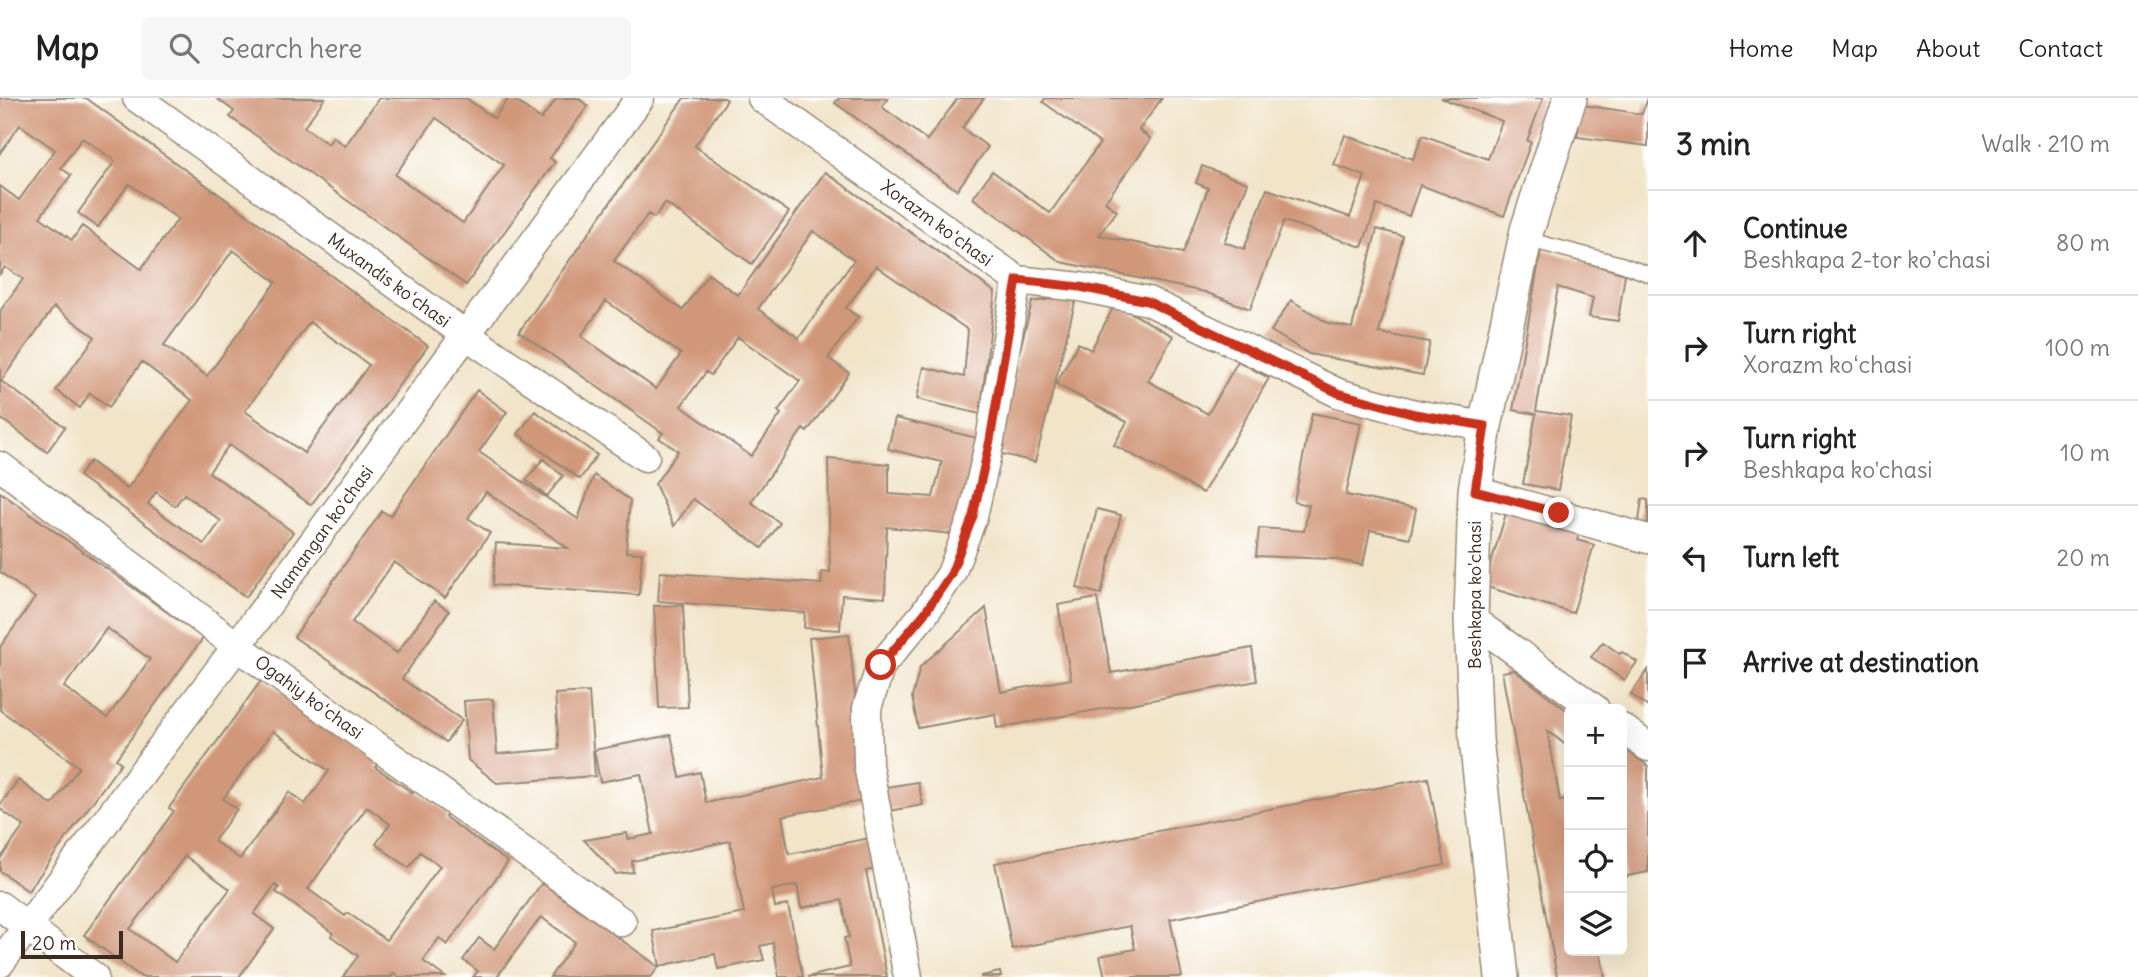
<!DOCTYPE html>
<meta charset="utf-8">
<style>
:root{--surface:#fff;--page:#f6f6f6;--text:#222;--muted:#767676;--line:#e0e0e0}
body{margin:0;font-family:Delius,sans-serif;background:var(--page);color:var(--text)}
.controls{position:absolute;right:21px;bottom:21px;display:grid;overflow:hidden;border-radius:10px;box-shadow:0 7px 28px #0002}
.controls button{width:63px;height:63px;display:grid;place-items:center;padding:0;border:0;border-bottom:2px solid var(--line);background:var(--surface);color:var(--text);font:35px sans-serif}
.scale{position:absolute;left:21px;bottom:18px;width:102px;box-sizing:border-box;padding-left:7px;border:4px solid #3b2a1e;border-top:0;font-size:19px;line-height:24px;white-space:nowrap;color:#3b2a1e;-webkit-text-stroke:5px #fff;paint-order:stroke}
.stop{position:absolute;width:21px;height:21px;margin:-16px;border:5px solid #c8321e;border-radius:50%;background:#fff}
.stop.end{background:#c8321e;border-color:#fff;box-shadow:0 2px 7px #0008}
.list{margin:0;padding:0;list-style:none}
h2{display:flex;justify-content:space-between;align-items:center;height:91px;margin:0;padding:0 28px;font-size:30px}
h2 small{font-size:23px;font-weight:400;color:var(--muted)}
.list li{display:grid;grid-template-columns:46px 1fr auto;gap:21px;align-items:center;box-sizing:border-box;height:105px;padding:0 28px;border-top:2px solid var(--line)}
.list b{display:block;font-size:26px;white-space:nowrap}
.list p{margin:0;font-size:23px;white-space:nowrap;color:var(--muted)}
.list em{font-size:23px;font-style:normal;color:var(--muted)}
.icon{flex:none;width:38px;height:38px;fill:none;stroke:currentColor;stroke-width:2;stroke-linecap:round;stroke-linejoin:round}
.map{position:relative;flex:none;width:1648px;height:879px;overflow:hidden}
header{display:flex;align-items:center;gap:42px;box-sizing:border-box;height:98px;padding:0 35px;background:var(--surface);border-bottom:2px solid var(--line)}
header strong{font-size:33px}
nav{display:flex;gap:38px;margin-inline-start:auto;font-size:24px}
.search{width:490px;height:63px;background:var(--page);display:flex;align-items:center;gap:18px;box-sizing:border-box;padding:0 24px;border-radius:10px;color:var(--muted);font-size:26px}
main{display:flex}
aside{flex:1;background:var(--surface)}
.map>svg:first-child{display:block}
.building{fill:#d19779;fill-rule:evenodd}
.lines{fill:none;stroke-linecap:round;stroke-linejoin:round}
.service-casing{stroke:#968774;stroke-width:17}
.minor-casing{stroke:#968774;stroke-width:31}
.tertiary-casing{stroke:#968774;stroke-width:36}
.service{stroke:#fff;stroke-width:14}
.minor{stroke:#fff;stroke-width:28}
.tertiary{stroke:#fff;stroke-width:33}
.route{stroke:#c8321e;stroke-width:9}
.labels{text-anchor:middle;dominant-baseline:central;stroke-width:5;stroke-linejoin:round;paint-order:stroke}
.street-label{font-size:18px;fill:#3b2a1e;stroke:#fff}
</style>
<header>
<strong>Map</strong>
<div class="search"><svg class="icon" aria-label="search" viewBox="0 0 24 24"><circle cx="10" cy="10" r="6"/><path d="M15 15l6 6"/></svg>Search here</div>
<nav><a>Home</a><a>Map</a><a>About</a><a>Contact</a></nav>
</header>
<main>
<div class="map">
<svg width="1648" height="879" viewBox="0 0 1648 879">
<rect width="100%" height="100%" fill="#fff"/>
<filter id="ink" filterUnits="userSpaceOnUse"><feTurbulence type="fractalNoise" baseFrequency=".0143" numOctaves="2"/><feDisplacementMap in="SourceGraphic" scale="14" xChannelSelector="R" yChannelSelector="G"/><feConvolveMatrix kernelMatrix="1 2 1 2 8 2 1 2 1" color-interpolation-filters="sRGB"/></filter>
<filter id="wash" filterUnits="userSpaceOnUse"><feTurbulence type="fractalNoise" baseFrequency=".00686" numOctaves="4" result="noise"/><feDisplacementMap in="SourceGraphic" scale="28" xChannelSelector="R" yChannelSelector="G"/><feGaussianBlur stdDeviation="1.57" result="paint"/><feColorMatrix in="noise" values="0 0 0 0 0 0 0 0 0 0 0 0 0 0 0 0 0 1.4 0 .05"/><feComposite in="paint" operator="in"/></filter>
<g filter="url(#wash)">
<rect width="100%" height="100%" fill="#f1e4c9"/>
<g id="blocks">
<!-- building -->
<path class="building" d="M 0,0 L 86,0 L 428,248 L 311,407 L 229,347 L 209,374 L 293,434 L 246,499 L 79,378 L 90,363 L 127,391 L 192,302 L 142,264 L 109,309 L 90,295 L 80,310 L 56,292 L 95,239 L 54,209 L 1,283 L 65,329 L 47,354 L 0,320 L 0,213 L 23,181 L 5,169 L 0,176 L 0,88 L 19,102 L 55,52 L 20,27 L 0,55 ZM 82,40 L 115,63 L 78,115 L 98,129 L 129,86 L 178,121 L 141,171 L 82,128 L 72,142 L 40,119 L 71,77 L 61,70 ZM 233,152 L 276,184 L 207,278 L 164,247 ZM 310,224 L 369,267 L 304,355 L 245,313 ZM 156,394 L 175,408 L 184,396 L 221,423 L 204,446 L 148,406 Z
M 216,0 L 325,0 L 304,29 L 328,46 L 333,39 L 345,48 L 379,0 L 466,0 L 494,20 L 509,0 L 512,0 L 541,21 L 557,0 L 578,0 L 588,8 L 550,60 L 555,64 L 466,187 L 230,19 L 234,13 ZM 436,20 L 504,67 L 463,125 L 395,77 Z
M 684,0 L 724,0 L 727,2 L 695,48 L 789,114 L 752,166 L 665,105 L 654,120 L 648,116 L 614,163 L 683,212 L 708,176 L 738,197 L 825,74 L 995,194 L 980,316 L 917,301 L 924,269 L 964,279 L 968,232 L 876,168 L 846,210 L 858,219 L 828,260 L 849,275 L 807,334 L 803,331 L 751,404 L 780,425 L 762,450 L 693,401 L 674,428 L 655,386 L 678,353 L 659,340 L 663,335 L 519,234 ZM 813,133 L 854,162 L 799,240 L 758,211 ZM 606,203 L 681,256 L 656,291 L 581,238 ZM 738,239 L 800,283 L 778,313 L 781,316 L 751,358 L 681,308 L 706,274 L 711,277 Z
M 839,0 L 888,0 L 882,9 L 927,42 L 958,0 L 984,0 L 962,30 L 988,49 L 957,92 L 835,5 Z
M 1045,0 L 1162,0 L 1139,32 L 1151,41 L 1105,104 L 1117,113 L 1099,137 L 1183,155 L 1208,90 L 1196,85 L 1202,68 L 1248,85 L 1224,144 L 1244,151 L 1267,91 L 1350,119 L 1365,78 L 1334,67 L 1345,37 L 1413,61 L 1423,37 L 1488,61 L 1502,23 L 1441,0 L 1543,0 L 1527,43 L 1531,44 L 1504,118 L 1420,87 L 1409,118 L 1377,107 L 1362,149 L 1284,123 L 1250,211 L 1205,194 L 1061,164 L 973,100 L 992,73 L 1050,115 L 1100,45 L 1043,4 Z
M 1648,0 L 1648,48 L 1577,39 L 1583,7 L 1642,16 Z
M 1377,131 L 1403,138 L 1379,235 L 1430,244 L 1423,277 L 1309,256 L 1271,233 L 1291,202 L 1328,225 L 1352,230 Z
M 1541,151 L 1625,176 L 1618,223 L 1589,219 L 1593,200 L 1558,189 L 1536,313 L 1571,318 L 1558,392 L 1523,386 L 1536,316 L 1513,312 Z
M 1077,197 L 1035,364 L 994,354 L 1032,204 Z
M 1115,206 L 1173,238 L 1148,283 L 1208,316 L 1238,263 L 1269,280 L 1203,395 L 1114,347 L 1127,324 L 1056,286 L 1078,245 L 1091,252 Z
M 477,292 L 507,314 L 479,354 L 578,421 L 594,377 L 630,402 L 626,454 L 642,455 L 639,497 L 493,487 L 496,445 L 568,450 L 486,394 L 468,420 L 490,435 L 445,500 L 394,464 L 352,524 L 397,555 L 434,503 L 449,513 L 402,581 L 462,622 L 446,644 L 294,539 L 382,413 L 390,418 Z
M 535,313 L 597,357 L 580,381 L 518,336 Z
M 1312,315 L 1361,325 L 1346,397 L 1416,411 L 1410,440 L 1370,432 L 1363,467 L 1333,461 L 1256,458 L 1259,430 L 1304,433 L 1309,407 L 1294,404 Z
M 895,320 L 985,342 L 961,437 L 887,429 L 885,500 L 842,497 L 840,532 L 804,530 L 805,515 L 658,503 L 660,474 L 821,486 L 822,474 L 830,475 L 828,361 L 889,366 L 889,396 L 933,399 L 942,364 L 888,351 Z
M 543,361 L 563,378 L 547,398 L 526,382 Z
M 0,394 L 203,540 L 116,661 L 121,665 L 28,793 L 0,773 L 0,761 L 24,728 L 0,711 L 0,707 L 18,682 L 52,707 L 79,669 L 0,612 L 0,549 L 35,500 L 0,474 ZM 107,530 L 150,561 L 107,620 L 64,589 Z
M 1642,401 L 1648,402 L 1648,433 L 1638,431 Z
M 1508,409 L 1581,431 L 1577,442 L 1594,447 L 1573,515 L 1484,488 Z
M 1097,411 L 1121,417 L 1101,496 L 1077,490 Z
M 1097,500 L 1111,575 L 1252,550 L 1257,583 L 997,630 L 995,616 L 918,630 L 912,599 L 920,569 L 986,510 L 1001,594 L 1071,581 L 1058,507 Z
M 683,507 L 688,609 L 659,610 L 654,508 Z
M 849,536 L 863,675 L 862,703 L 782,718 L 789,756 L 870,740 L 876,771 L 866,773 L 887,879 L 807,879 L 850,869 L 844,840 L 849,839 L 842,802 L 801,810 L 797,787 L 772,792 L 775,809 L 788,807 L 803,879 L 779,879 L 773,845 L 760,848 L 764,862 L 718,871 L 715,856 L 660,868 L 653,833 L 744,815 L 730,743 L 632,763 L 633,774 L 616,776 L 584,742 L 627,735 L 628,741 L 653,736 L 641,676 L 600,684 L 594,652 L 671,637 L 680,679 L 700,674 L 706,705 L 823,679 L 809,540 Z
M 1603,544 L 1620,556 L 1622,554 L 1637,564 L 1624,582 L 1591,559 Z
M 1514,572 L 1569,614 L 1569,645 L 1567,648 L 1548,633 L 1560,703 L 1569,701 L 1569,853 L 1600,853 L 1605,879 L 1557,879 L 1502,574 Z
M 1648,572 L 1648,609 L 1631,596 Z
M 263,580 L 379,664 L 375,669 L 413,695 L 415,692 L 448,715 L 445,719 L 508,764 L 447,847 L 439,840 L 423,863 L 445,879 L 399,879 L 394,875 L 391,879 L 343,879 L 358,858 L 331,838 L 333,835 L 276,794 L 279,790 L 275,787 L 254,816 L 274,831 L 239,879 L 141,879 L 84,837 L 174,713 L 169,710 ZM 273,633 L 329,673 L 305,706 L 289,694 L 240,761 L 214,743 L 237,711 L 223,701 ZM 367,709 L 390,726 L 376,746 L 409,770 L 420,754 L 440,768 L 386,842 L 348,815 L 345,818 L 308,791 ZM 185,758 L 230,791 L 175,864 L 130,831 Z
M 589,594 L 595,678 L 497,685 L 468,662 L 464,603 L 493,601 L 497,656 L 559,651 L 555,596 Z
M 1626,652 L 1648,668 L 1648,774 L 1622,779 L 1622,669 Z
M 1428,680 L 1445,767 L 1170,821 L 1182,879 L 1105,879 L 1100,858 L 1135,851 L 1130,828 L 1012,851 L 995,765 Z
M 918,684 L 923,707 L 877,715 L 873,691 Z
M 542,785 L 659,869 L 651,879 L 550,879 L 575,844 L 541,819 L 497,879 L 473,879 L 478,873 L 463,862 L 479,840 L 494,851 Z
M 1000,874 L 1001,879 L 981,879 L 981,878 Z"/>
</g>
</g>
<g filter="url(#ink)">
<use href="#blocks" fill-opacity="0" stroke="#968774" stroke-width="2"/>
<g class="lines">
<defs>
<path id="service" d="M 1525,141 L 1621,166 L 1648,176"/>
<path id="minor" d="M 137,0 L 466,237 L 645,359
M 762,0 L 1017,182 L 1080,189 L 1148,203 L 1338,295 L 1415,316 L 1485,328
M 0,368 L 237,548 L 622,824
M 1475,393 L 1648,441
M 1471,521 L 1595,611
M 1622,630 L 1648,649
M 0,808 L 94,879
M 0,865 L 237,548 L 640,0
M 908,879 L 868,667 L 867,610 L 881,567 L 924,516 L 951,476 L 973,418 L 990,342 L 1017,182"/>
<path id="tertiary" d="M 1502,879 L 1476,641 L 1471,521 L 1475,393 L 1485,328 L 1527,132 L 1570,0"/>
</defs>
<!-- service casing -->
<use href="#service" class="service-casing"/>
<!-- minor casing -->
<use href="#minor" class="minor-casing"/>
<!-- tertiary casing -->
<use href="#tertiary" class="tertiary-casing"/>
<!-- service -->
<use href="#service" class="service"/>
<!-- minor -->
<use href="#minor" class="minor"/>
<!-- tertiary -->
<use href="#tertiary" class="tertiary"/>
</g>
</g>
<g class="lines" filter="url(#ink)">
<!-- route -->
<path class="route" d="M 881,567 L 924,516 L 951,476 L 973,418 L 990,342 L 1017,182 L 1080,189 L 1147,203 L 1338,295 L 1415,316 L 1485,328 L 1475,393 L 1559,415"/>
</g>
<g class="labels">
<!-- street labels -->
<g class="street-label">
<text transform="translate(937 125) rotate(36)">Xorazm koʻchasi</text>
<text transform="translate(389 182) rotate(36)">Muxandis koʻchasi</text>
<text transform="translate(322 434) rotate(-54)">Namangan koʻchasi</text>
<text transform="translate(1474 497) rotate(-90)">Beshkapa ko'chasi</text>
<text transform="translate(309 599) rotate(36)">Ogahiy koʻchasi</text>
</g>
</g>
</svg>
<div class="controls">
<button>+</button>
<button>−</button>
<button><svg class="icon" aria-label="locate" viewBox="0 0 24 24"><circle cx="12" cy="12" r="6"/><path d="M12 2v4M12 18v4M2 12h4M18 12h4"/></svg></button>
<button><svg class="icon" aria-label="layers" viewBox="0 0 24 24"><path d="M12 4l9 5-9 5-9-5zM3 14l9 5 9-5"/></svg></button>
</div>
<div class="scale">20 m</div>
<div class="stop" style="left:881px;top:567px"></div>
<div class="stop end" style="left:1559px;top:415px"></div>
</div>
<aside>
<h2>3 min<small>Walk · 210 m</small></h2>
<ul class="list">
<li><svg class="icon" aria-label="ahead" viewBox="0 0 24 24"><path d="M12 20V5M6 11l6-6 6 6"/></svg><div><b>Continue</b><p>Beshkapa 2-tor koʼchasi</p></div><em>80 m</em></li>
<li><svg class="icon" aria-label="right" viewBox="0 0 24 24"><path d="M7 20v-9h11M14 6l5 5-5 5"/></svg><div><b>Turn right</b><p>Xorazm koʻchasi</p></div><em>100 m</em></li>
<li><svg class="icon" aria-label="right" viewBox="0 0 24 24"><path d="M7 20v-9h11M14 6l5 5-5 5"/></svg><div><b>Turn right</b><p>Beshkapa ko'chasi</p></div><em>10 m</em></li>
<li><svg class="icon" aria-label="left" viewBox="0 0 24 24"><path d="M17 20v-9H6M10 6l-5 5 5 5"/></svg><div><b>Turn left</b></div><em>20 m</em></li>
<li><svg class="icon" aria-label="arrive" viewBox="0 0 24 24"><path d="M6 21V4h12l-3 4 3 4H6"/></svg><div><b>Arrive at destination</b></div></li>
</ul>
</aside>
</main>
